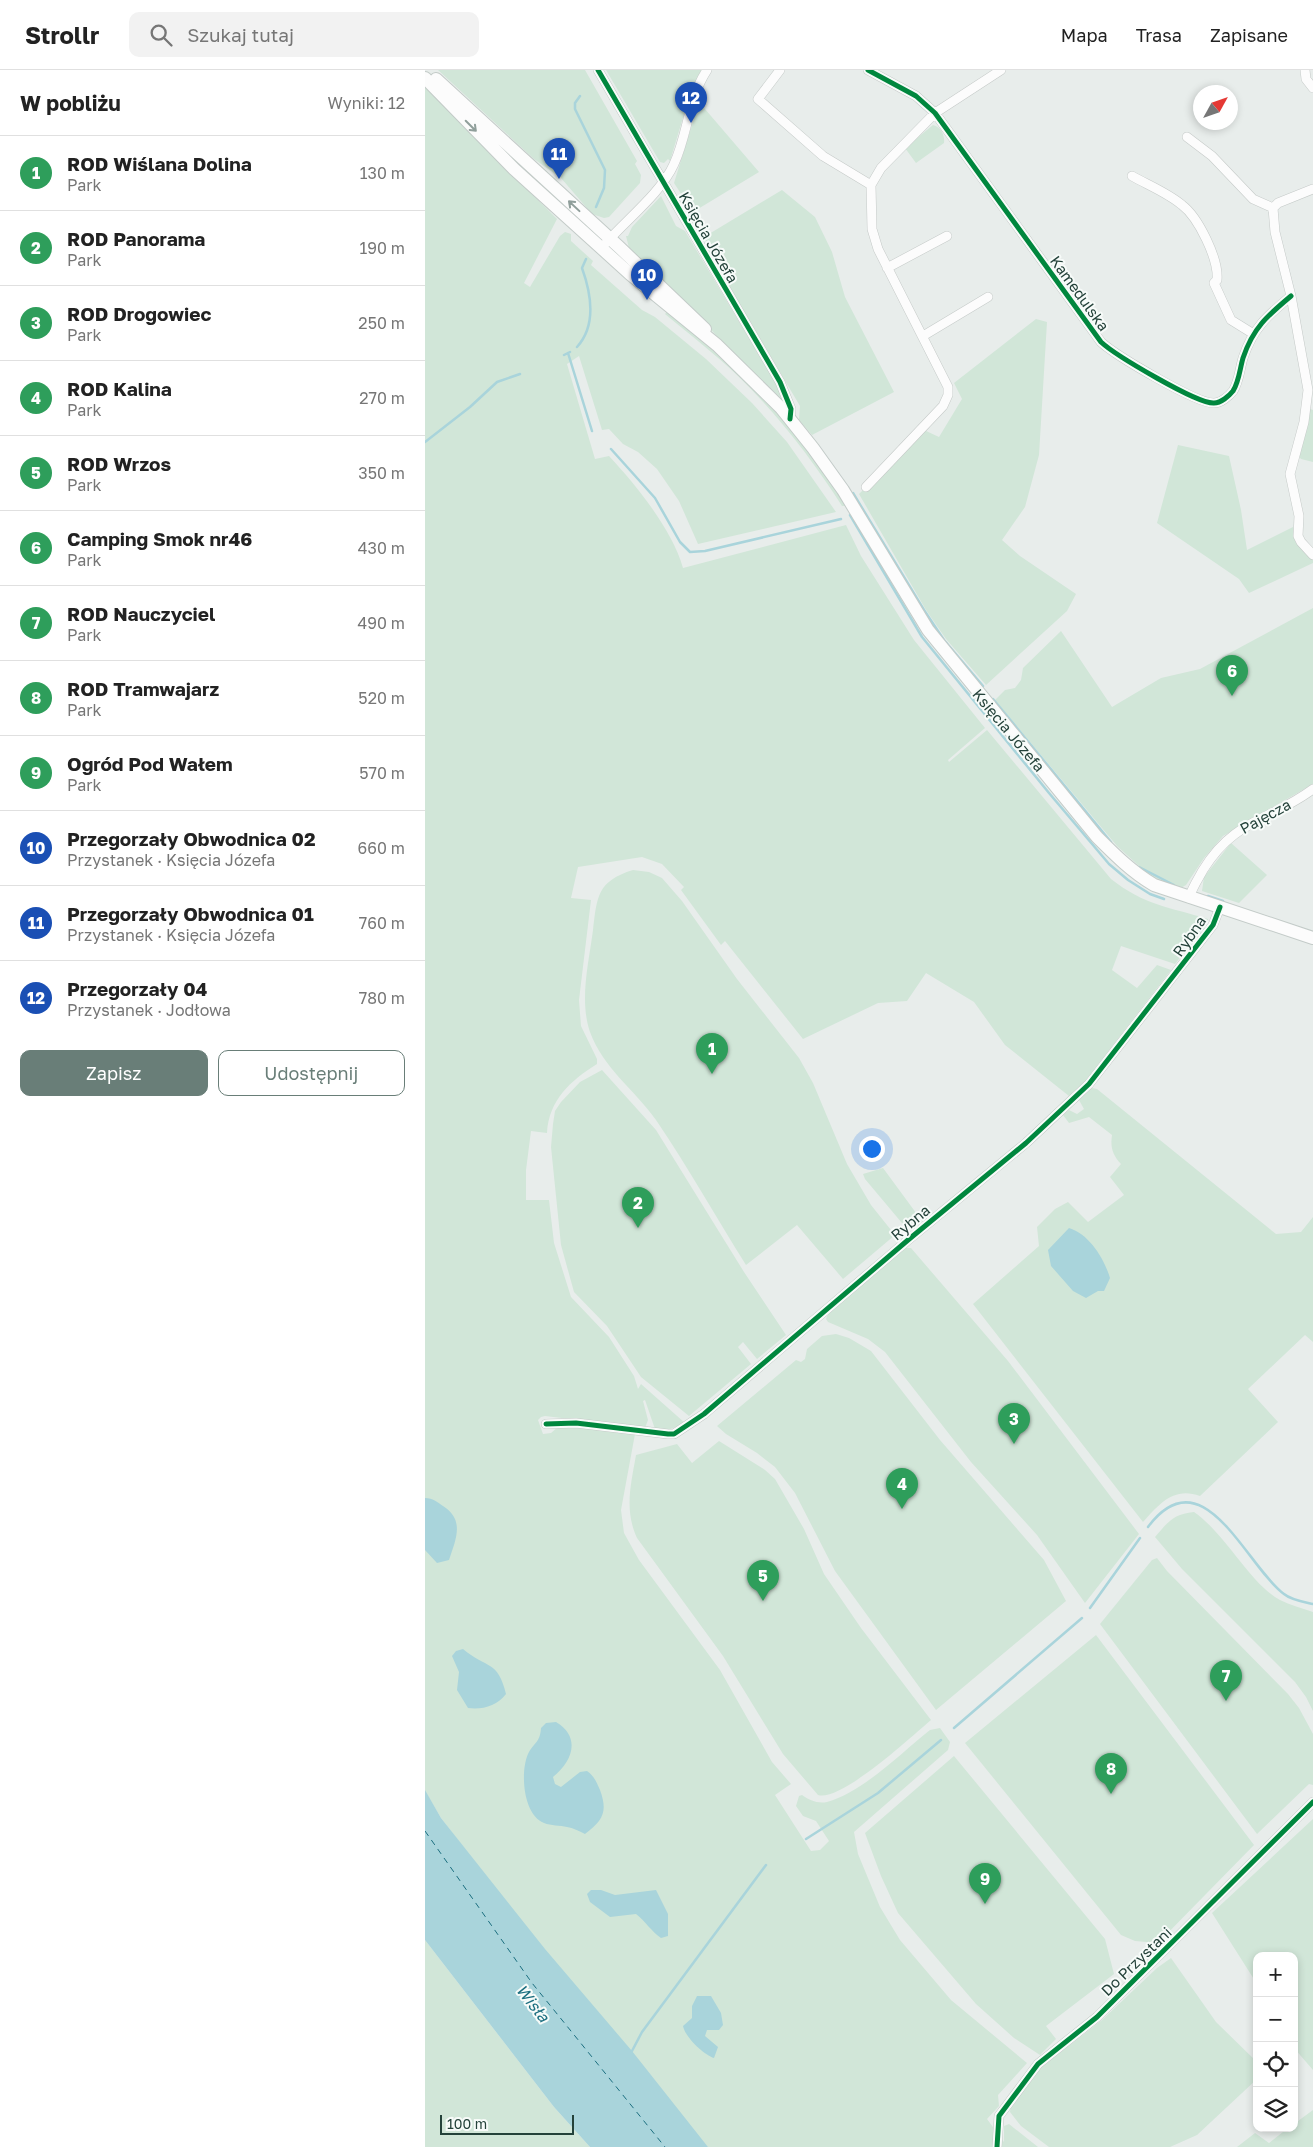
<!DOCTYPE html>
<html lang="pl">
<meta charset="utf-8">
<style>
:root{--surface:#fff;--page:#f2f2f2;--text:#222;--muted:#767676;--line:#e0e0e0;--accent:#697e78}
body{margin:0;font-family:"Golos Text",sans-serif;background:var(--page);color:var(--text)}
.controls{position:absolute;right:15px;bottom:15px;display:grid;overflow:hidden;border-radius:10px;box-shadow:0 2px 8px #0003}
.controls button{width:45px;height:45px;display:grid;place-items:center;padding:0;border:0;border-bottom:1px solid var(--line);background:var(--surface);color:var(--text);font:25px sans-serif}
.compass{position:absolute;left:768px;top:15px;width:45px;height:45px;border-radius:50%;background:var(--surface);box-shadow:0 2px 8px #0003;rotate:50deg}
.scale{position:absolute;left:15px;bottom:12px;width:134px;box-sizing:border-box;padding-left:5px;border:2px solid #24423a;border-top:0;font-size:14px;line-height:18px;white-space:nowrap;color:#24423a;-webkit-text-stroke:4px #f7fbf9;paint-order:stroke}
.you{position:absolute;left:446px;top:1078px;width:18px;height:18px;margin:-12px;border:4px solid #fff;border-radius:50%;background:#1a73e8;box-shadow:0 0 0 8px #1a73e833}
.badge{display:grid;place-items:center;width:32px;height:32px;border-radius:50%;background:var(--accent);color:#fff;font-size:16px;font-weight:700}
.pin{position:absolute;translate:-50% -41px;filter:drop-shadow(0 1px 2px #0008)}
.pin::after{content:'';position:absolute;top:26px;width:18px;height:15px;background:inherit;clip-path:polygon(0 0,100% 0,50% 100%)}
.list{margin:0;padding:0;list-style:none}
h2{display:flex;justify-content:space-between;align-items:center;height:65px;margin:0;padding:0 20px;font-size:21px}
h2 small{font-size:16px;font-weight:400;color:var(--muted)}
.list li{display:grid;grid-template-columns:32px 1fr auto;gap:15px;align-items:center;box-sizing:border-box;height:75px;padding:0 20px;border-top:1px solid var(--line)}
.list b{display:block;font-size:19px;white-space:nowrap}
.list p{margin:0;font-size:16px;white-space:nowrap;color:var(--muted)}
.list em{font-size:16px;font-style:normal;color:var(--muted)}
.actions{display:flex;gap:10px;padding:15px 20px}
.actions a{flex:1;padding:11px 0;border:1px solid var(--accent);border-radius:10px;text-align:center;font-size:18px;color:var(--accent)}
.actions .main{background:var(--accent);color:#fff}
.icon{flex:none;width:28px;height:28px;fill:none;stroke:currentColor;stroke-width:2;stroke-linecap:round;stroke-linejoin:round}
.map{position:relative;flex:none;width:888px;height:2077px;overflow:hidden}
header{display:flex;align-items:center;gap:30px;box-sizing:border-box;height:70px;padding:0 25px;background:var(--surface);border-bottom:1px solid var(--line)}
header strong{font-size:24px}
nav{display:flex;gap:28px;margin-inline-start:auto;font-size:18px}
.search{width:350px;height:45px;background:var(--page);display:flex;align-items:center;gap:12px;box-sizing:border-box;padding:0 18px;border-radius:10px;color:var(--muted);font-size:19px}
main{display:flex}
aside{flex:1;background:var(--surface)}
.map>svg:first-child{display:block}
.green{fill:#d1e6d8}
.water{fill:#a9d4db}
.lines{fill:none;stroke-linecap:round;stroke-linejoin:round}
.stream{stroke:#a9d4db;stroke-width:2.5}
.ferry{stroke:#1c6f80;stroke-width:1;stroke-dasharray:6 5;stroke-linecap:butt}
.minor-casing{stroke:#c5cac8;stroke-width:10}
.secondary-casing{stroke:#c3cbc8;stroke-width:14}
.minor{stroke:#fcfcfc;stroke-width:9}
.secondary{stroke:#fcfcfc;stroke-width:12}
.cycleway-casing{stroke:#f7fbf9;stroke-width:8}
.cycleway{stroke:#00873e;stroke-width:5}
.oneway{stroke:#909f9b}
.labels{text-anchor:middle;dominant-baseline:central;stroke-width:4;stroke-linejoin:round;paint-order:stroke}
.street-label{font-size:15px;fill:#24423a;stroke:#f7fbf9}
.water-label{font-size:16px;font-style:italic;fill:#1c6f80;stroke:#f7fbf9}
</style>
<header>
<strong>Strollr</strong>
<div class="search"><svg class="icon" aria-label="search" viewBox="0 0 24 24"><circle cx="10" cy="10" r="6"/><path d="M15 15l6 6"/></svg>Szukaj tutaj</div>
<nav><a>Mapa</a><a>Trasa</a><a>Zapisane</a></nav>
</header>
<main>
<aside>
<h2>W pobliżu<small>Wyniki: 12</small></h2>
<ul class="list">
<li><span class="badge" style="background:#2e9e5b">1</span><div><b>ROD Wiślana Dolina</b><p>Park</p></div><em>130 m</em></li>
<li><span class="badge" style="background:#2e9e5b">2</span><div><b>ROD Panorama</b><p>Park</p></div><em>190 m</em></li>
<li><span class="badge" style="background:#2e9e5b">3</span><div><b>ROD Drogowiec</b><p>Park</p></div><em>250 m</em></li>
<li><span class="badge" style="background:#2e9e5b">4</span><div><b>ROD Kalina</b><p>Park</p></div><em>270 m</em></li>
<li><span class="badge" style="background:#2e9e5b">5</span><div><b>ROD Wrzos</b><p>Park</p></div><em>350 m</em></li>
<li><span class="badge" style="background:#2e9e5b">6</span><div><b>Camping Smok nr46</b><p>Park</p></div><em>430 m</em></li>
<li><span class="badge" style="background:#2e9e5b">7</span><div><b>ROD Nauczyciel</b><p>Park</p></div><em>490 m</em></li>
<li><span class="badge" style="background:#2e9e5b">8</span><div><b>ROD Tramwajarz</b><p>Park</p></div><em>520 m</em></li>
<li><span class="badge" style="background:#2e9e5b">9</span><div><b>Ogród Pod Wałem</b><p>Park</p></div><em>570 m</em></li>
<li><span class="badge" style="background:#1a4fb4">10</span><div><b>Przegorzały Obwodnica 02</b><p>Przystanek · Księcia Józefa</p></div><em>660 m</em></li>
<li><span class="badge" style="background:#1a4fb4">11</span><div><b>Przegorzały Obwodnica 01</b><p>Przystanek · Księcia Józefa</p></div><em>760 m</em></li>
<li><span class="badge" style="background:#1a4fb4">12</span><div><b>Przegorzały 04</b><p>Przystanek · Jodłowa</p></div><em>780 m</em></li>
</ul>
<div class="actions"><a class="main">Zapisz</a><a>Udostępnij</a></div>
</aside>
<div class="map">
<svg width="888" height="2077" viewBox="0 0 888 2077">
<rect width="100%" height="100%" fill="#e8edeb"/>
<!-- green -->
<path class="green" d="M 13,0 L 160,0 L 212,91 L 210,94 L 216,105 L 215,113 L 184,147 L 179,148 L 167,144 L 136,108 L 109,89 Z
M 181,0 L 277,0 L 266,21 L 245,91 L 243,89 L 239,93 L 235,92 Z
M 0,16 L 132,149 L 99,213 L 105,217 L 135,166 L 140,162 L 146,164 L 146,171 L 168,191 L 166,195 L 217,240 L 230,247 L 281,289 L 327,333 L 362,372 L 411,442 L 273,474 L 254,431 L 232,399 L 213,382 L 198,374 L 184,359 L 177,360 L 154,286 L 142,294 L 170,389 L 184,386 C 211,415 247,459 258,498 L 421,455 L 436,486 L 489,570 L 560,658 L 523,690 L 524,692 L 562,660 L 686,809 C 719,835 744,837 783,849 L 783,852 L 750,894 L 696,876 L 687,900 L 712,918 L 732,895 L 746,900 L 661,1010 L 644,1026 L 580,975 L 549,932 L 501,903 L 482,931 L 453,933 L 378,969 L 300,871 L 296,875 L 256,820 L 259,817 L 237,794 L 217,787 L 153,797 L 146,828 L 166,830 L 154,930 L 156,956 L 172,989 L 172,994 C 145,1011 124,1030 122,1063 L 106,1061 L 101,1100 L 101,1130 L 124,1130 L 129,1173 L 146,1227 L 184,1267 L 209,1306 L 213,1319 L 216,1314 L 260,1353 L 241,1361 L 230,1359 L 220,1330 L 218,1331 L 223,1350 L 220,1358 L 120,1346 L 116,1347 L 113,1350 L 118,1364 L 126,1363 L 133,1357 L 142,1356 L 210,1364 L 196,1440 L 199,1463 L 214,1490 L 295,1600 L 347,1692 L 366,1714 L 350,1725 L 386,1781 L 395,1780 L 404,1771 L 391,1751 L 378,1746 L 371,1736 L 374,1726 L 377,1725 C 384,1730 393,1734 402,1732 C 438,1722 476,1683 505,1660 L 515,1658 L 525,1672 L 523,1680 L 429,1762 L 433,1784 L 455,1837 L 475,1870 L 526,1930 L 602,1993 L 573,2025 L 574,2036 L 562,2049 L 579,2072 L 579,2056 L 584,2054 L 613,2077 L 283,2077 L 272,2068 L 97,1853 L 16,1748 L 0,1721 Z
M 274,32 L 334,102 L 268,142 L 249,113 Z
M 508,55 C 516,57 520,65 519,73 L 491,93 L 480,78 Z
M 357,120 L 390,147 L 407,182 L 420,227 L 469,322 L 387,365 L 374,350 L 375,336 L 290,193 L 279,167 Z
M 236,126 L 251,156 L 260,161 L 359,327 L 358,330 L 295,270 L 270,241 L 204,178 L 201,166 L 203,166 L 207,157 Z
M 242,242 C 289,272 337,321 372,364 C 390,387 406,413 422,436 L 417,436 C 387,389 353,345 313,306 C 290,284 264,264 240,244 Z
M 611,249 L 622,252 L 614,385 L 600,437 L 577,470 L 595,486 L 651,524 L 642,541 L 561,615 L 521,569 L 501,540 L 434,424 L 499,360 L 514,367 L 537,329 L 529,313 Z
M 885,339 L 888,340 L 888,392 L 876,389 L 872,384 Z
M 753,375 L 804,386 L 816,440 L 822,480 L 868,457 L 871,473 L 888,488 L 888,493 L 824,523 L 814,509 L 732,453 Z
M 888,538 L 888,714 L 798,766 L 779,788 L 761,815 L 754,819 L 724,805 L 692,776 L 570,630 L 580,620 L 590,618 L 596,610 L 598,598 L 636,561 L 687,637 L 736,608 L 775,599 Z
M 806,773 L 842,805 L 814,833 L 777,821 L 779,807 Z
M 208,800 L 224,802 L 237,808 L 257,831 L 312,909 L 374,988 L 388,1013 L 422,1094 L 446,1135 L 470,1165 L 418,1209 L 372,1155 L 321,1195 C 291,1147 263,1097 231,1050 C 209,1019 178,998 165,962 C 154,930 164,892 168,860 C 172,827 172,811 208,800 Z
M 177,1000 L 231,1060 L 319,1202 L 361,1265 L 332,1289 L 318,1272 L 313,1277 L 326,1294 L 264,1346 L 216,1307 L 182,1256 L 149,1222 L 136,1175 L 126,1077 L 128,1054 L 130,1041 L 136,1032 L 155,1012 Z
M 667,1018 L 672,1019 L 851,1164 L 876,1162 L 888,1147 L 888,1272 L 880,1265 L 823,1319 L 853,1352 L 775,1426 C 749,1416 734,1434 718,1452 L 548,1234 L 614,1176 L 612,1157 L 630,1139 L 643,1132 L 663,1152 L 699,1125 L 685,1107 L 696,1094 C 688,1085 685,1078 687,1065 L 664,1047 L 644,1053 L 638,1045 L 644,1040 L 652,1044 L 659,1039 L 654,1030 Z
M 458,1098 L 497,1151 L 492,1155 L 489,1152 L 482,1159 L 440,1109 L 438,1104 Z
M 478,1178 L 486,1178 L 583,1291 L 714,1464 L 660,1533 L 612,1465 L 546,1392 L 460,1282 L 443,1269 L 403,1252 L 401,1249 L 404,1241 Z
M 411,1264 L 424,1268 L 446,1281 L 515,1370 L 619,1490 L 641,1531 L 511,1640 L 410,1501 L 370,1423 L 350,1397 L 332,1383 L 301,1364 L 292,1356 L 371,1290 L 376,1292 L 380,1289 L 382,1279 L 397,1266 Z
M 294,1371 L 340,1400 L 350,1409 L 379,1459 L 399,1504 L 436,1558 L 506,1650 C 486,1667 416,1732 393,1725 L 358,1684 L 298,1586 L 212,1468 C 199,1440 206,1414 211,1385 L 252,1374 L 267,1393 Z
M 769,1442 C 801,1464 824,1513 855,1530 C 865,1535 877,1538 888,1542 L 888,1641 L 881,1627 L 870,1612 L 757,1499 L 730,1467 C 743,1452 748,1444 769,1442 Z
M 732,1488 L 742,1501 L 863,1624 L 874,1638 L 888,1664 L 888,1715 L 884,1714 L 832,1764 L 675,1554 L 727,1490 Z
M 671,1565 L 829,1775 L 733,1873 L 710,1871 L 696,1865 L 540,1673 Z
M 529,1686 L 680,1869 L 689,1904 L 621,1956 L 631,1969 L 615,1985 L 589,1968 L 551,1934 L 473,1843 L 456,1806 L 440,1763 Z
M 888,1749 L 888,2000 L 869,1978 L 869,1886 L 832,1886 L 832,1914 L 787,1843 Z
M 0,1870 L 129,2037 L 165,2077 L 0,2077 Z
M 746,1888 L 791,1952 L 832,1992 L 832,2009 L 772,2065 L 745,2077 L 624,2077 L 596,2056 L 585,2042 L 586,2035 L 614,1999 L 677,1950 L 732,1898 Z
M 888,2040 L 888,2077 L 812,2077 L 830,2063 L 844,2073 L 863,2058 L 869,2058 L 869,2054 Z"/>
<!-- water -->
<path class="water" d="M 644,1158 C 664,1164 679,1188 685,1208 L 679,1221 L 673,1221 L 661,1228 L 648,1221 L 626,1196 L 623,1180 Z
M 0,1428 C 8,1428 12,1432 18,1436 C 40,1450 31,1469 24,1490 L 12,1493 L 0,1480 Z
M 38,1579 C 62,1599 73,1590 81,1624 C 72,1636 57,1640 43,1638 L 32,1620 L 34,1602 L 27,1586 L 31,1581 Z
M 131,1652 C 156,1667 148,1691 128,1707 L 130,1714 L 136,1717 L 155,1702 L 162,1701 C 169,1706 171,1711 175,1720 C 183,1742 178,1750 160,1764 C 154,1761 148,1758 142,1757 C 135,1755 126,1756 119,1753 C 98,1745 95,1702 103,1684 C 109,1672 115,1673 116,1658 L 121,1653 Z
M 0,1720 L 16,1748 L 120,1879 L 207,1981 L 283,2077 L 165,2077 L 129,2037 L 0,1870 Z
M 166,1820 L 176,1820 L 190,1825 L 231,1820 L 243,1844 L 243,1866 L 236,1868 C 227,1862 220,1851 211,1844 L 185,1847 L 165,1832 L 162,1824 Z
M 272,1926 L 286,1926 L 296,1943 L 298,1955 L 294,1960 L 282,1960 L 280,1966 L 293,1977 L 289,1988 C 279,1985 260,1967 258,1956 L 267,1948 L 267,1936 Z"/>
<g class="lines">
<!-- stream -->
<path class="stream" d="M 155,26 L 150,33 L 150,39 L 180,100 L 179,118 L 171,137
M 152,277 C 172,255 166,223 157,198 L 161,189
M 143,283 L 167,361
M 139,285 L 145,282
M 0,372 L 45,337 L 72,312 L 95,304
M 186,379 L 230,428 L 255,472 L 265,482 L 280,481 L 416,449
M 428,423 L 499,540 L 519,570 L 558,616
M 425,445 L 497,567 L 624,723 L 684,794 L 703,810 L 725,824 L 739,829
M 568,629 L 686,772
M 714,797 L 749,815
M 783,826 L 798,831
M 723,1457 C 778,1383 821,1496 859,1524 C 866,1530 879,1532 888,1534
M 665,1538 L 715,1468
M 529,1658 L 657,1548
M 381,1769 L 453,1723 L 516,1670
M 207,1981 L 217,1962 L 341,1795"/>
<!-- ferry -->
<path class="ferry" d="M 0,1761 L 107,1913 L 240,2077"/>
<defs>
<path id="minor" d="M 173,0 L 355,312 L 366,339 L 365,349
M 355,0 L 333,29 L 398,86 L 446,115
M 443,0 L 491,26 L 510,43 L 676,272 C 690,285 772,334 789,333 C 796,333 804,326 808,321 C 814,312 815,298 818,288 C 828,258 842,246 866,226
M 880,0 L 881,9 L 888,18
M 762,67 L 787,86 L 828,129 L 848,138
M 707,106 C 723,115 743,123 757,135 C 773,147 794,189 792,210 L 789,213 L 806,250 L 827,263
M 888,119 L 853,133 L 848,138 L 850,162 L 866,226 L 883,320 L 879,352 L 865,404 L 874,446 L 873,466 L 876,472 L 888,485
M 181,173 C 202,149 236,123 249,94 C 263,64 263,29 282,0
M 462,198 L 522,166
M 498,266 L 563,227
M 441,417 L 518,336 L 523,325 L 523,317 L 453,179 L 447,159 L 446,115 L 456,98 L 510,43 L 576,0
M 764,828 C 767,818 773,809 778,800 C 809,749 845,751 888,719
M 121,1354 L 151,1353 L 243,1364 L 249,1364 L 279,1344 L 483,1170 L 601,1073 L 664,1014 L 788,855 L 795,837
M 572,2077 L 574,2046 L 613,1994 L 672,1947 L 888,1732"/>
<path id="secondary" d="M 0,8 L 89,99 L 205,204 L 292,275 L 356,338 L 388,378 L 418,420 L 503,560 L 672,767 C 690,785 707,802 729,815 L 888,868
M 11,9 L 193,176 L 280,259"/>
</defs>
<!-- minor casing -->
<use href="#minor" class="minor-casing"/>
<!-- secondary casing -->
<use href="#secondary" class="secondary-casing"/>
<!-- minor -->
<use href="#minor" class="minor"/>
<!-- secondary -->
<use href="#secondary" class="secondary"/>
<defs>
<path id="cycleway" d="M 173,0 L 355,312 L 366,339 L 365,349
M 443,0 L 491,26 L 510,43 L 676,272 C 690,285 772,334 789,333 C 796,333 804,326 808,321 C 814,312 815,298 818,288 C 828,258 842,246 866,226
M 121,1354 L 151,1353 L 243,1364 L 249,1364 L 279,1344 L 483,1170 L 601,1073 L 664,1014 L 788,855 L 795,837
M 572,2077 L 574,2046 L 613,1994 L 672,1947 L 888,1732"/>
</defs>
<!-- cycleway casing -->
<use href="#cycleway" class="cycleway-casing"/>
<!-- cycleway -->
<use href="#cycleway" class="cycleway"/>
</g>
<!-- one-way arrows -->
<defs><path id="oneway-shaft" d="M-6 0H5M1.5-3L5.5 0L1.5 3" fill="none" stroke-width="1.6" stroke-linecap="round" stroke-linejoin="round" transform="scale(1.25)"/></defs>
<g class="oneway">
<use href="#oneway-shaft" transform="translate(46 56) rotate(45)"/>
<use href="#oneway-shaft" transform="translate(149 136) rotate(-137)"/>
</g>
<g class="labels">
<!-- street labels -->
<g class="street-label">
<text transform="translate(284 167) rotate(60)">Księcia Józefa</text>
<text transform="translate(655 223) rotate(54)">Kamedulska</text>
<text transform="translate(584 660) rotate(50)">Księcia Józefa</text>
<text transform="translate(840 746) rotate(-29)">Pajęcza</text>
<text transform="translate(764 866) rotate(-55)">Rybna</text>
<text transform="translate(485 1152) rotate(-40)">Rybna</text>
<text transform="translate(711 1891) rotate(-44)">Do Przystani</text>
</g>
<!-- water labels -->
<g class="water-label">
<text transform="translate(108 1933) rotate(52)">Wisła</text>
</g>
</g>
</svg>
<div class="controls">
<button>+</button>
<button>−</button>
<button><svg class="icon" aria-label="locate" viewBox="0 0 24 24"><circle cx="12" cy="12" r="6"/><path d="M12 2v4M12 18v4M2 12h4M18 12h4"/></svg></button>
<button><svg class="icon" aria-label="layers" viewBox="0 0 24 24"><path d="M12 4l9 5-9 5-9-5zM3 14l9 5 9-5"/></svg></button>
</div>
<svg class="compass" viewBox="-18 -18 36 36"><path d="M0-13l5 13h-10z" fill="#e53935"/><path d="M0 13l5-13h-10z" fill="#767676"/></svg>
<div class="scale">100 m</div>
<div class="you"></div>
<div class="pin badge" style="left:287px;top:1004px;background:#2e9e5b">1</div>
<div class="pin badge" style="left:213px;top:1158px;background:#2e9e5b">2</div>
<div class="pin badge" style="left:589px;top:1374px;background:#2e9e5b">3</div>
<div class="pin badge" style="left:477px;top:1439px;background:#2e9e5b">4</div>
<div class="pin badge" style="left:338px;top:1531px;background:#2e9e5b">5</div>
<div class="pin badge" style="left:807px;top:626px;background:#2e9e5b">6</div>
<div class="pin badge" style="left:801px;top:1631px;background:#2e9e5b">7</div>
<div class="pin badge" style="left:686px;top:1724px;background:#2e9e5b">8</div>
<div class="pin badge" style="left:560px;top:1834px;background:#2e9e5b">9</div>
<div class="pin badge" style="left:222px;top:230px;background:#1a4fb4">10</div>
<div class="pin badge" style="left:134px;top:109px;background:#1a4fb4">11</div>
<div class="pin badge" style="left:266px;top:53px;background:#1a4fb4">12</div>
</div>
</main>
